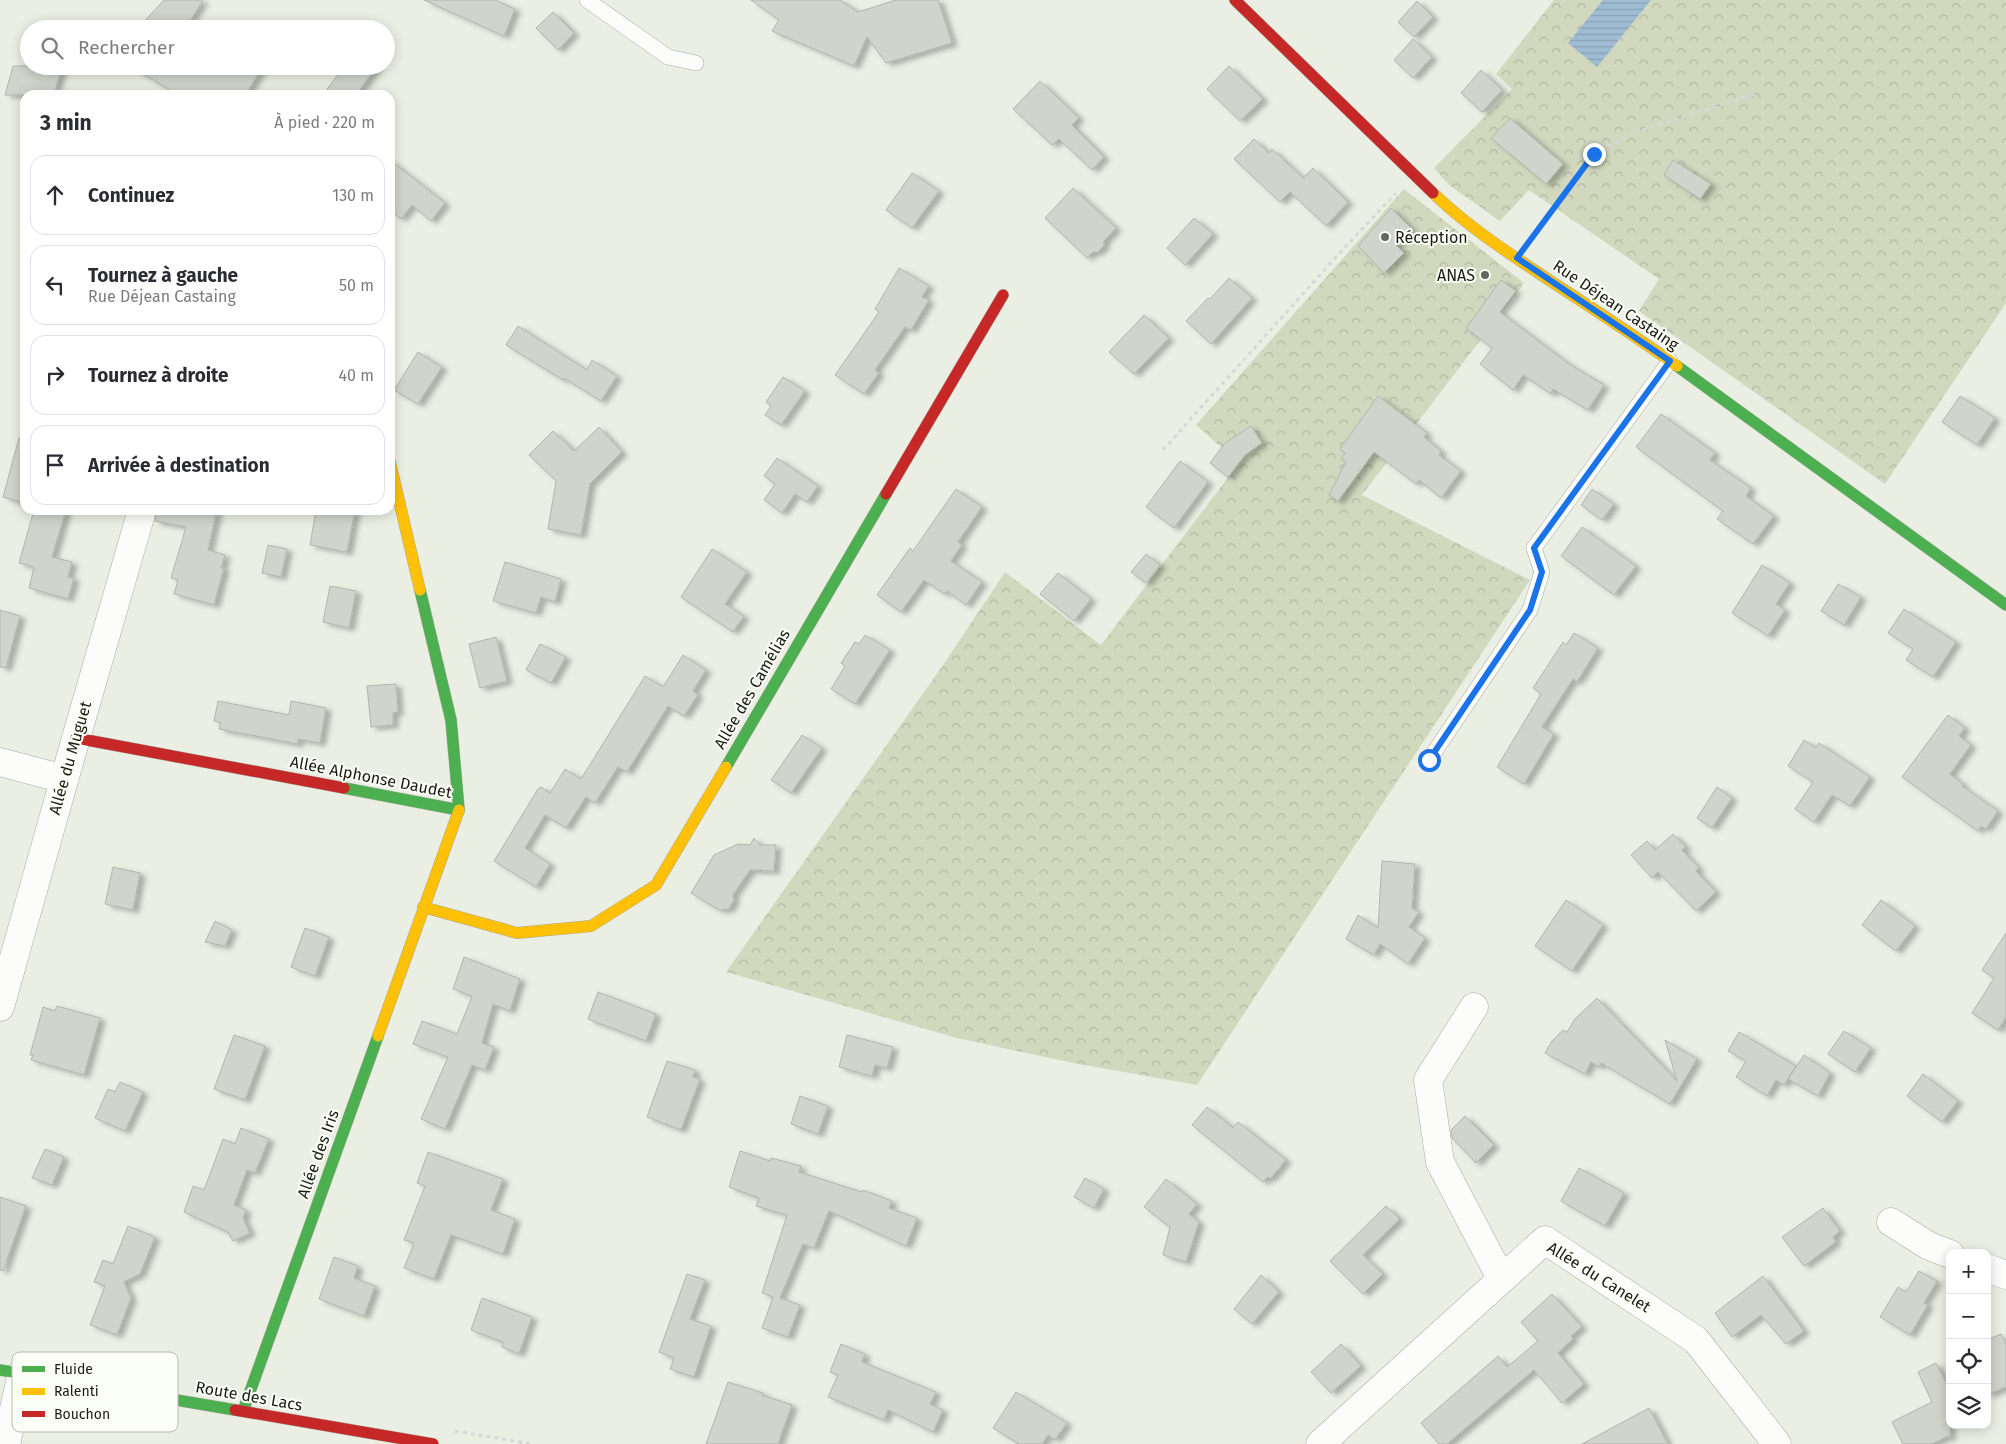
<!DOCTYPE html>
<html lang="fr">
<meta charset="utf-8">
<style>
:root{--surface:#fff;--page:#f2f2f3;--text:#2b2b33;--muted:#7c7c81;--line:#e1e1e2}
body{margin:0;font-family:"Fira Sans",sans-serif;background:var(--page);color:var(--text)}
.controls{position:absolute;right:15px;bottom:15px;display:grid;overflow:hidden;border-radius:10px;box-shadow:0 2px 12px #0003}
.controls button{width:45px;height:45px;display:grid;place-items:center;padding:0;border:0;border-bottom:1px solid var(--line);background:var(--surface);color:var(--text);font:25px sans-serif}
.stop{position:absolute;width:15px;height:15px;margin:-11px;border:4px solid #1a73e8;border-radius:50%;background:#fff}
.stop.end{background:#1a73e8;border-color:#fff;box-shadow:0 1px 5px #0008}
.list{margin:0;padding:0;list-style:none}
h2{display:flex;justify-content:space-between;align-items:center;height:65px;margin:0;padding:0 20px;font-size:21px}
h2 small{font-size:16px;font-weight:400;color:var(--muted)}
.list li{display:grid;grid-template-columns:32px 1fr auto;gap:15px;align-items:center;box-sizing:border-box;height:80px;margin:0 10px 10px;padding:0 10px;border:1px solid var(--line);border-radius:15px}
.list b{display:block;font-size:19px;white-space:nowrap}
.list p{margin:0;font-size:16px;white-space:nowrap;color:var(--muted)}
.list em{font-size:16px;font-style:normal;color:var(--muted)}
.icon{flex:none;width:28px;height:28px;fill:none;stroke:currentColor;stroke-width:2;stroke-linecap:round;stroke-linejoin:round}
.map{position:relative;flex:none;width:2006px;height:1444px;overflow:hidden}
.search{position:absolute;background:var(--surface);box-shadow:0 2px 12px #0003;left:20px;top:20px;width:375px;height:55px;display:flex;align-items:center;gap:12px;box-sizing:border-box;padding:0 18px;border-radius:28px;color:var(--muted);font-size:19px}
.panel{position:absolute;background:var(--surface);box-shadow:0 2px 12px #0003;left:20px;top:90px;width:375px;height:425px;border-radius:15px}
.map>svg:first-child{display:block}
.forest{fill:url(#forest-crowns)}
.water{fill:url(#water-rules)}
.building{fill:#d1d4cb;stroke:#b2b5ad;filter:url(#shadow)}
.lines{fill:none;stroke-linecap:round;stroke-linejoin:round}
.lane-casing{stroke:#a7aaa1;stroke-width:16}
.street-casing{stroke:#a7aaa1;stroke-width:29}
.fast-casing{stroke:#a7aaa1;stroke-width:12}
.slow-casing{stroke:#a7aaa1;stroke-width:12}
.jam-casing{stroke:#a7aaa1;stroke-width:12}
.path{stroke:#d7d8d5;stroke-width:3;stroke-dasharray:4 4;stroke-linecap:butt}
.lane{stroke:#fcfdfb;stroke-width:15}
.street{stroke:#fcfdfb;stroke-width:28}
.fast{stroke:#4caf50;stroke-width:11}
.slow{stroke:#ffc107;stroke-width:11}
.jam{stroke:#c62828;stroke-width:11}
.route{stroke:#1a73e8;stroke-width:6}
.poi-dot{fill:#63665c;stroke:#fcfff6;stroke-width:2}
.labels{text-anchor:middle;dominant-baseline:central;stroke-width:4;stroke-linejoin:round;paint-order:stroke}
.poi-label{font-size:16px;fill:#1a1c14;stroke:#fcfff6;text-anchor:start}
.street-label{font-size:16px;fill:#1a1c14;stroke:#fcfff6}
.key{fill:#fcfff6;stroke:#b8bbb2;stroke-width:1}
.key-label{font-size:14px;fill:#1a1c14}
</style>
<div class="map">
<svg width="2006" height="1444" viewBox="0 0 2006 1444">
<defs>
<pattern id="forest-crowns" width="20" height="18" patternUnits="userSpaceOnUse" patternTransform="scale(1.25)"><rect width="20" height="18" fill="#d1d8be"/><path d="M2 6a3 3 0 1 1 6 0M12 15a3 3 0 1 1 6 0" fill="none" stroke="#b3b9a2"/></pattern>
<pattern id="water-rules" width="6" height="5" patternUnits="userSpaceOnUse" patternTransform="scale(1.25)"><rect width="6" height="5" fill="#9fbcd2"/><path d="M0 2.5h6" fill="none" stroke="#88a1b3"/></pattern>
<filter id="shadow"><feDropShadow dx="5.5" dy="3" stdDeviation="2.5" flood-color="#0004"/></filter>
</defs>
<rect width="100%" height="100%" fill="#ebefe3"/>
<!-- forest -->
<path class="forest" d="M 1554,0 L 2006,0 L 2006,303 L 1885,484 L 1639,311 L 1659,279 L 1529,190 L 1500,221 L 1449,185 L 1434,168 L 1512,89 L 1496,74 Z
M 1404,189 L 1524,283 L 1362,495 L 1530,580 L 1197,1085 L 1073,1063 L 957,1038 L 726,972 L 941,668 L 1005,572 L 1101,645 L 1239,463 L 1196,425 Z"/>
<!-- water -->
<path class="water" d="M 1603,0 L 1651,0 L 1597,67 L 1568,43 Z"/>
<!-- building -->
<path class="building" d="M 164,0 L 203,0 L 185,29 L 137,29 Z
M 424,0 L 495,0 L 515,9 L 504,36 Z
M 751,0 L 840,0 L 858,12 L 896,0 L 938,0 L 952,43 L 886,63 L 867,37 L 854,66 L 772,31 L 779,20 Z
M 1417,1 L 1433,17 L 1414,37 L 1398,22 Z
M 553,12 L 574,33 L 558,50 L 536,28 Z
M 1413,39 L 1432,57 L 1413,78 L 1394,60 Z
M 13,66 L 62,66 L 54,95 L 5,95 Z
M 130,66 L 203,66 L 215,73 L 219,66 L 263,66 L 247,93 L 250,95 L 178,95 Z
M 344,66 L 377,66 L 356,95 L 323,95 Z
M 1229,66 L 1263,99 L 1240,121 L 1207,89 Z
M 1481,70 L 1502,90 L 1482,112 L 1461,93 Z
M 1040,81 L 1079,118 L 1072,125 L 1104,157 L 1092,170 L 1059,139 L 1052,145 L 1013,109 Z
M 1510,118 L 1563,164 L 1546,184 L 1491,138 Z
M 1254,139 L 1269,153 L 1272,149 L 1303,178 L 1313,168 L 1348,202 L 1326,226 L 1290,192 L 1280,202 L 1234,159 Z
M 390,160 L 445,203 L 431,221 L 412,205 L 401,219 L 390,210 Z
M 1673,160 L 1711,184 L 1700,199 L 1664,175 Z
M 912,173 L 939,191 L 912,228 L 886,210 Z
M 1073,188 L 1116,228 L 1104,241 L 1104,246 L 1098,252 L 1093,252 L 1087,258 L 1045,218 Z
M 1391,208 L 1412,229 L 1396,245 L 1404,253 L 1384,273 L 1358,246 Z
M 1194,218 L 1213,234 L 1185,265 L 1167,248 Z
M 899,268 L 929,286 L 922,297 L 929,300 L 911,330 L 905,327 L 875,370 L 879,373 L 864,394 L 835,375 L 879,312 L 875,309 Z
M 1229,278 L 1252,298 L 1211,344 L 1186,321 L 1208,298 L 1210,299 Z
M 1501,280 L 1516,291 L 1500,312 L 1569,364 L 1604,385 L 1588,410 L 1553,389 L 1551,394 L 1523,375 L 1513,390 L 1480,364 L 1492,348 L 1466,328 Z
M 1144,315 L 1169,338 L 1134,374 L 1109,352 Z
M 518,326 L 587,370 L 592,360 L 617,376 L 601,401 L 564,378 L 563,380 L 506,345 Z
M 418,352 L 442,367 L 418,404 L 394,390 Z
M 783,377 L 805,391 L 781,425 L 765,415 L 771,406 L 766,402 Z
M 1378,396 L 1427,433 L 1424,437 L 1441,451 L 1439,455 L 1461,471 L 1441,498 L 1419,480 L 1416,484 L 1374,452 L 1338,501 L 1329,495 L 1346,462 L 1341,459 L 1345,453 L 1340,449 Z
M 1960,396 L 1995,418 L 1977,445 L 1942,422 Z
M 1661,414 L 1715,453 L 1710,460 L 1751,488 L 1746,496 L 1774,516 L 1753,544 L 1717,519 L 1723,511 L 1636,447 Z
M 1251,426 L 1262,443 L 1245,455 L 1228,477 L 1210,463 L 1225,443 Z
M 599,427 L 622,452 L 590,484 L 581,535 L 548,529 L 556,481 L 529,455 L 553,431 L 574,451 Z
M 19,438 L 25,439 L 25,503 L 3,497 Z
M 777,458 L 818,486 L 807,502 L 795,494 L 782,513 L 764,500 L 775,484 L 764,476 Z
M 1180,461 L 1208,482 L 1174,528 L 1146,507 Z
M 956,489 L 982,507 L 958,542 L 962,545 L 951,561 L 982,582 L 966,605 L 947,591 L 944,594 L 924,580 L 901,612 L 877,595 L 910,548 L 913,551 Z
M 1592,489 L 1614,504 L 1602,520 L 1581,505 Z
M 34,510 L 66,510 L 52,557 L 72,562 L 68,577 L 74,578 L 68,599 L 29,588 L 34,567 L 19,563 Z
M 157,510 L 217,510 L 208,550 L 225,555 L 221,568 L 224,568 L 214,605 L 174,594 L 178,580 L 171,578 L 186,527 L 155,521 Z
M 316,510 L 355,510 L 347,552 L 310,545 Z
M 1582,527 L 1636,566 L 1614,595 L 1561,556 Z
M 268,545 L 287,549 L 281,577 L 262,573 Z
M 712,549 L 747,572 L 725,604 L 744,616 L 733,632 L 681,597 Z
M 1146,554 L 1160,565 L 1146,583 L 1131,572 Z
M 505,562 L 561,579 L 555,602 L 541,597 L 536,613 L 493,601 Z
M 1762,565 L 1790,583 L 1776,604 L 1785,610 L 1768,636 L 1732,613 Z
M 1058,573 L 1091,599 L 1074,621 L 1040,594 Z
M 1838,584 L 1861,597 L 1844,625 L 1821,611 Z
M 330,586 L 356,591 L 349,628 L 323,622 Z
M 1904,609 L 1956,642 L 1933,677 L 1906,660 L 1913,649 L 1888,633 Z
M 0,610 L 20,616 L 6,668 L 0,667 Z
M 1574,633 L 1598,648 L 1577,682 L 1573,679 L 1542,727 L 1554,734 L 1524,784 L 1497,767 L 1541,694 L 1533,688 L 1563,642 L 1566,645 Z
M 865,635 L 890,650 L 855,704 L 831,689 L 845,666 L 841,663 L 855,642 L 859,644 Z
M 496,637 L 507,681 L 480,688 L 469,644 Z
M 540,644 L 566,657 L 551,683 L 526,670 Z
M 683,655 L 706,670 L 693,691 L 698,695 L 684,716 L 668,706 L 627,772 L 618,767 L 595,803 L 586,797 L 566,828 L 545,815 L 525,848 L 550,864 L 536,887 L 494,861 L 538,789 L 541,787 L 550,793 L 565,769 L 581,779 L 645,676 L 663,687 Z
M 396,684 L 398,712 L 393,713 L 393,725 L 371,727 L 367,686 Z
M 218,701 L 289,715 L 291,701 L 326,708 L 320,743 L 298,739 L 298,744 L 219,729 L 221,723 L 214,721 Z
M 1948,715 L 1965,728 L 1959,736 L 1971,745 L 1950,774 L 1963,784 L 1962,786 L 1998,811 L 1986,829 L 1981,826 L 1978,831 L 1902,777 Z
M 802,735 L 822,748 L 791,793 L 771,780 Z
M 1804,740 L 1816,748 L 1819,743 L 1870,777 L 1850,806 L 1832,795 L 1814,822 L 1795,809 L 1813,782 L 1788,766 Z
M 1717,787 L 1732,798 L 1712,828 L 1697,818 Z
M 1673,834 L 1686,847 L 1682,850 L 1699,868 L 1696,871 L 1716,892 L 1696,911 L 1658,872 L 1652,878 L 1631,855 L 1647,841 L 1655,850 Z
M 754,838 L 760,845 L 776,845 L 774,871 L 750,870 L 733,895 L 734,900 L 729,909 L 719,910 L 691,893 L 714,855 L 738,844 L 750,845 Z
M 1382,861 L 1415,864 L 1412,908 L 1419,912 L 1409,927 L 1425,938 L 1408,964 L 1380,944 L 1374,955 L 1346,939 L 1358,915 L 1378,928 Z
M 113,867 L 140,873 L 133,910 L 105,904 Z
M 1566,900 L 1603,925 L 1572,971 L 1535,946 Z
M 1881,900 L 1915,926 L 1896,951 L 1862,925 Z
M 215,921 L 232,930 L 225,946 L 205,942 Z
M 305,928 L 329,937 L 315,976 L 291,967 Z
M 2006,933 L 2006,1017 L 1998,1030 L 1972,1013 L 1994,978 L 1982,970 Z
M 464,957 L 520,979 L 510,1011 L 493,1004 L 482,1043 L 494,1047 L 485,1070 L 472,1065 L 445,1129 L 421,1119 L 448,1057 L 413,1044 L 422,1021 L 457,1034 L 472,996 L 453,989 Z
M 598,992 L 656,1014 L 646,1041 L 588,1019 Z
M 1597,998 L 1677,1081 L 1665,1040 L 1697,1059 L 1670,1104 L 1601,1063 L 1599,1067 L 1591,1062 L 1585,1074 L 1545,1053 L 1552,1041 L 1563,1030 L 1567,1032 L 1575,1019 Z
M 57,1006 L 100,1018 L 84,1075 L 31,1060 L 33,1055 L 30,1055 L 43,1007 L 55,1011 Z
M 1844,1031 L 1871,1048 L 1855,1072 L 1828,1054 Z
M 1739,1032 L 1796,1066 L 1784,1085 L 1776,1080 L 1767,1096 L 1736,1077 L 1746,1061 L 1728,1051 Z
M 234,1035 L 265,1046 L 245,1100 L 214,1089 Z
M 847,1035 L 893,1047 L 887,1068 L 875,1065 L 872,1076 L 839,1067 Z
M 1804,1055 L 1830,1073 L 1818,1096 L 1788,1079 Z
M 667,1061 L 695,1070 L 693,1077 L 700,1079 L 681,1130 L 647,1117 Z
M 1923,1074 L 1958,1101 L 1942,1122 L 1907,1096 Z
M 120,1082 L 143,1092 L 125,1131 L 95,1118 L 108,1089 L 115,1092 Z
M 800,1096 L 828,1106 L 818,1134 L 791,1124 Z
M 1207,1107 L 1233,1128 L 1238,1122 L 1286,1160 L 1270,1179 L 1268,1177 L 1263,1182 L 1192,1125 Z
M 1465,1116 L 1494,1145 L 1476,1163 L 1452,1138 L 1451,1130 Z
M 241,1128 L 269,1139 L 255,1173 L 247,1170 L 234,1205 L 246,1210 L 243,1218 L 250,1233 L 233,1241 L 228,1232 L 184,1212 L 193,1186 L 204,1190 L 223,1139 L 235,1144 Z
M 45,1149 L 64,1157 L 52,1185 L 32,1178 Z
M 740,1151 L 770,1161 L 771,1158 L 801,1166 L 799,1172 L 862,1192 L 863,1190 L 892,1201 L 889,1208 L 917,1218 L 906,1246 L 829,1211 L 814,1248 L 803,1244 L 780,1298 L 800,1305 L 788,1337 L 762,1328 L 773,1297 L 762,1293 L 787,1215 L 756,1206 L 759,1198 L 729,1187 Z
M 428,1152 L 503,1179 L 491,1210 L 515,1219 L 503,1254 L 451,1235 L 434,1279 L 404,1268 L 414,1243 L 404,1240 L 425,1186 L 417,1183 Z
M 1579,1168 L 1624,1193 L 1605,1226 L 1561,1201 Z
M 1085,1178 L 1104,1189 L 1094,1208 L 1074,1197 Z
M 1166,1179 L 1197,1204 L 1189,1214 L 1199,1222 L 1186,1262 L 1163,1255 L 1170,1227 L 1144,1207 Z
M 0,1197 L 26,1206 L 3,1271 L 0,1270 Z
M 1386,1206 L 1400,1219 L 1363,1255 L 1383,1274 L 1363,1294 L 1330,1261 Z
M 1823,1208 L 1840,1231 L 1833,1237 L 1836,1242 L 1804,1266 L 1782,1237 Z
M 128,1226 L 155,1237 L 140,1274 L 124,1282 L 131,1298 L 117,1335 L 90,1325 L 105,1286 L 94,1282 L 103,1260 L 113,1264 Z
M 334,1257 L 358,1266 L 354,1278 L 375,1286 L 364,1316 L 319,1299 Z
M 1919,1271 L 1937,1281 L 1924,1303 L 1928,1305 L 1910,1335 L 1880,1317 L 1898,1287 L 1906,1292 Z
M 687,1274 L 705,1280 L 690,1319 L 711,1326 L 694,1377 L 670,1369 L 674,1358 L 659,1352 Z
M 1261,1275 L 1279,1292 L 1252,1324 L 1234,1309 Z
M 1763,1276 L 1804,1331 L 1786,1344 L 1761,1315 L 1732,1337 L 1715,1313 Z
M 1552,1294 L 1582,1327 L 1571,1336 L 1573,1339 L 1558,1353 L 1584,1384 L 1562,1403 L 1534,1370 L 1447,1444 L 1439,1444 L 1421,1423 L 1498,1356 L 1507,1367 L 1538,1341 L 1521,1322 Z
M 482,1298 L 532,1317 L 519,1354 L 502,1347 L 503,1342 L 471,1330 Z
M 2001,1334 L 2006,1344 L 2006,1387 L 1987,1395 L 1987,1340 Z
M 841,1344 L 865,1354 L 862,1362 L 936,1392 L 930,1404 L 943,1410 L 933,1432 L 888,1410 L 884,1420 L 828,1397 L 838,1375 L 830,1372 Z
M 1341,1344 L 1361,1366 L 1331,1393 L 1311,1372 Z
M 1936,1363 L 1950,1390 L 1950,1439 L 1948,1436 L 1932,1444 L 1903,1444 L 1892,1422 L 1932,1402 L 1918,1372 Z
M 728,1382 L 763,1393 L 762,1395 L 792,1405 L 778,1444 L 706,1444 Z
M 1016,1392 L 1067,1423 L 1055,1440 L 1048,1435 L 1042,1444 L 1019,1444 L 993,1428 Z
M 1649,1408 L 1668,1444 L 1582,1444 Z"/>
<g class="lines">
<defs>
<path id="lane" d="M 587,0 L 668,57 L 696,63
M 1429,760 L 1530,610 L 1542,572 L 1534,548 L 1670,361"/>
<path id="street" d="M 0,762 L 64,779
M 0,1007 L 76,738 L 142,510
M 1474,1007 L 1428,1080 L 1440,1162 L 1501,1278
M 1891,1222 L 1929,1246 L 1950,1254
M 1987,1268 L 2006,1275
M 6,1444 L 22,1373
M 1320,1444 L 1545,1240 L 1696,1340 L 1777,1444"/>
<path id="fast" d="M 1677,366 L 2006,605
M 726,767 L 886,494
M 344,788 L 459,810 L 451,720 L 420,590
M 0,1370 L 235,1410
M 243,1411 L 378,1036"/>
<path id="slow" d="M 1433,193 C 1467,226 1507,252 1546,278 C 1590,307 1634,335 1677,366
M 390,462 L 420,590
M 423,907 L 517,933 L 591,926 L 656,885 L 726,767
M 378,1036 L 459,810"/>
<path id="jam" d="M 1235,0 L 1433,193
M 886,494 L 1003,295
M 76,738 L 344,788
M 235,1410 L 433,1444"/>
</defs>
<!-- lane casing -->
<use href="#lane" class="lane-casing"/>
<!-- street casing -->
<use href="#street" class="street-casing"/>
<!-- fast casing -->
<use href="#fast" class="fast-casing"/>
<!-- slow casing -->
<use href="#slow" class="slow-casing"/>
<!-- jam casing -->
<use href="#jam" class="jam-casing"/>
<!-- path -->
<path class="path" d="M 1532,238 L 1594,154 L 1636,132 L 1755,94
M 1163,450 L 1335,258 L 1396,193
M 455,1431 L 533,1444"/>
<!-- lane -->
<use href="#lane" class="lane"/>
<!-- street -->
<use href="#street" class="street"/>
<!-- fast -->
<use href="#fast" class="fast"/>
<!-- slow -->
<use href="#slow" class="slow"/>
<!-- jam -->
<use href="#jam" class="jam"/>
</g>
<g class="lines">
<!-- route -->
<path class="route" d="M 1429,760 L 1530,610 L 1542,572 L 1534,548 L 1670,361 L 1517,258 L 1594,154"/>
</g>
<!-- markers -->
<g class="poi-dot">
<circle cx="1385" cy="237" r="5"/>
<circle cx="1485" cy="275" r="5"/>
</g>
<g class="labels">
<!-- poi labels -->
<g class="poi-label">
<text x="1395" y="237">Réception</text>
<text x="1475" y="275" text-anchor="end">ANAS</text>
</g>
<!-- street labels -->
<g class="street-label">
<text transform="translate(1616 305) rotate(34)">Rue Déjean Castaing</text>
<text transform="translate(752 689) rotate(-60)">Allée des Camélias</text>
<text transform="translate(70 758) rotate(-74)">Allée du Muguet</text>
<text transform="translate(371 777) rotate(11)">Allée Alphonse Daudet</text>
<text transform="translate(318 1154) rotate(-70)">Allée des Iris</text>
<text transform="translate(1599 1277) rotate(32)">Allée du Canelet</text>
<text transform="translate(249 1396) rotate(10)">Route des Lacs</text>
</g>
</g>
<!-- legend -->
<rect x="12" y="1352" width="166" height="80" rx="8" class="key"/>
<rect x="22" y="1366" width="23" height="6" fill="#4caf50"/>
<rect x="22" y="1388" width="23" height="7" fill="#ffc107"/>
<rect x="22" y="1411" width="23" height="6" fill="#c62828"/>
<g class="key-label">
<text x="54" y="1374">Fluide</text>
<text x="54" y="1396">Ralenti</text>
<text x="54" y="1419">Bouchon</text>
</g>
</svg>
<div class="controls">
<button>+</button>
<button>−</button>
<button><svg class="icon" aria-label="locate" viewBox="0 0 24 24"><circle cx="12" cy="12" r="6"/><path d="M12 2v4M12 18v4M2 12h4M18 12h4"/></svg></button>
<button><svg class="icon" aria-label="layers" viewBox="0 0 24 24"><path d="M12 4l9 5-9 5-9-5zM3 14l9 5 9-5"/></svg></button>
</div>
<div class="stop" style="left:1429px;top:760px"></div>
<div class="stop end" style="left:1594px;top:154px"></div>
<div class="search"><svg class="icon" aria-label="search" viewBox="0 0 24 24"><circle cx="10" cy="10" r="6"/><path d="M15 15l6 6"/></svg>Rechercher</div>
<section class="panel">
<h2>3 min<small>À pied · 220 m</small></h2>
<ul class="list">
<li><svg class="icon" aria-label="ahead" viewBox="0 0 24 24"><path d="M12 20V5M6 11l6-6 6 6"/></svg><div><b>Continuez</b></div><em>130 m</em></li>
<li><svg class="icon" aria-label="left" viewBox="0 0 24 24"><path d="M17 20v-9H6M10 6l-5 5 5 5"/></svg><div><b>Tournez à gauche</b><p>Rue Déjean Castaing</p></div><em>50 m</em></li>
<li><svg class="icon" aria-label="right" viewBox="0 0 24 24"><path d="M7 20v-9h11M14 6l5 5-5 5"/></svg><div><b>Tournez à droite</b></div><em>40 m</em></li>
<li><svg class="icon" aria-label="arrive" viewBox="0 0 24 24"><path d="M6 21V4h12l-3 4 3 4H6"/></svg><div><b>Arrivée à destination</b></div></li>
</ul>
</section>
</div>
